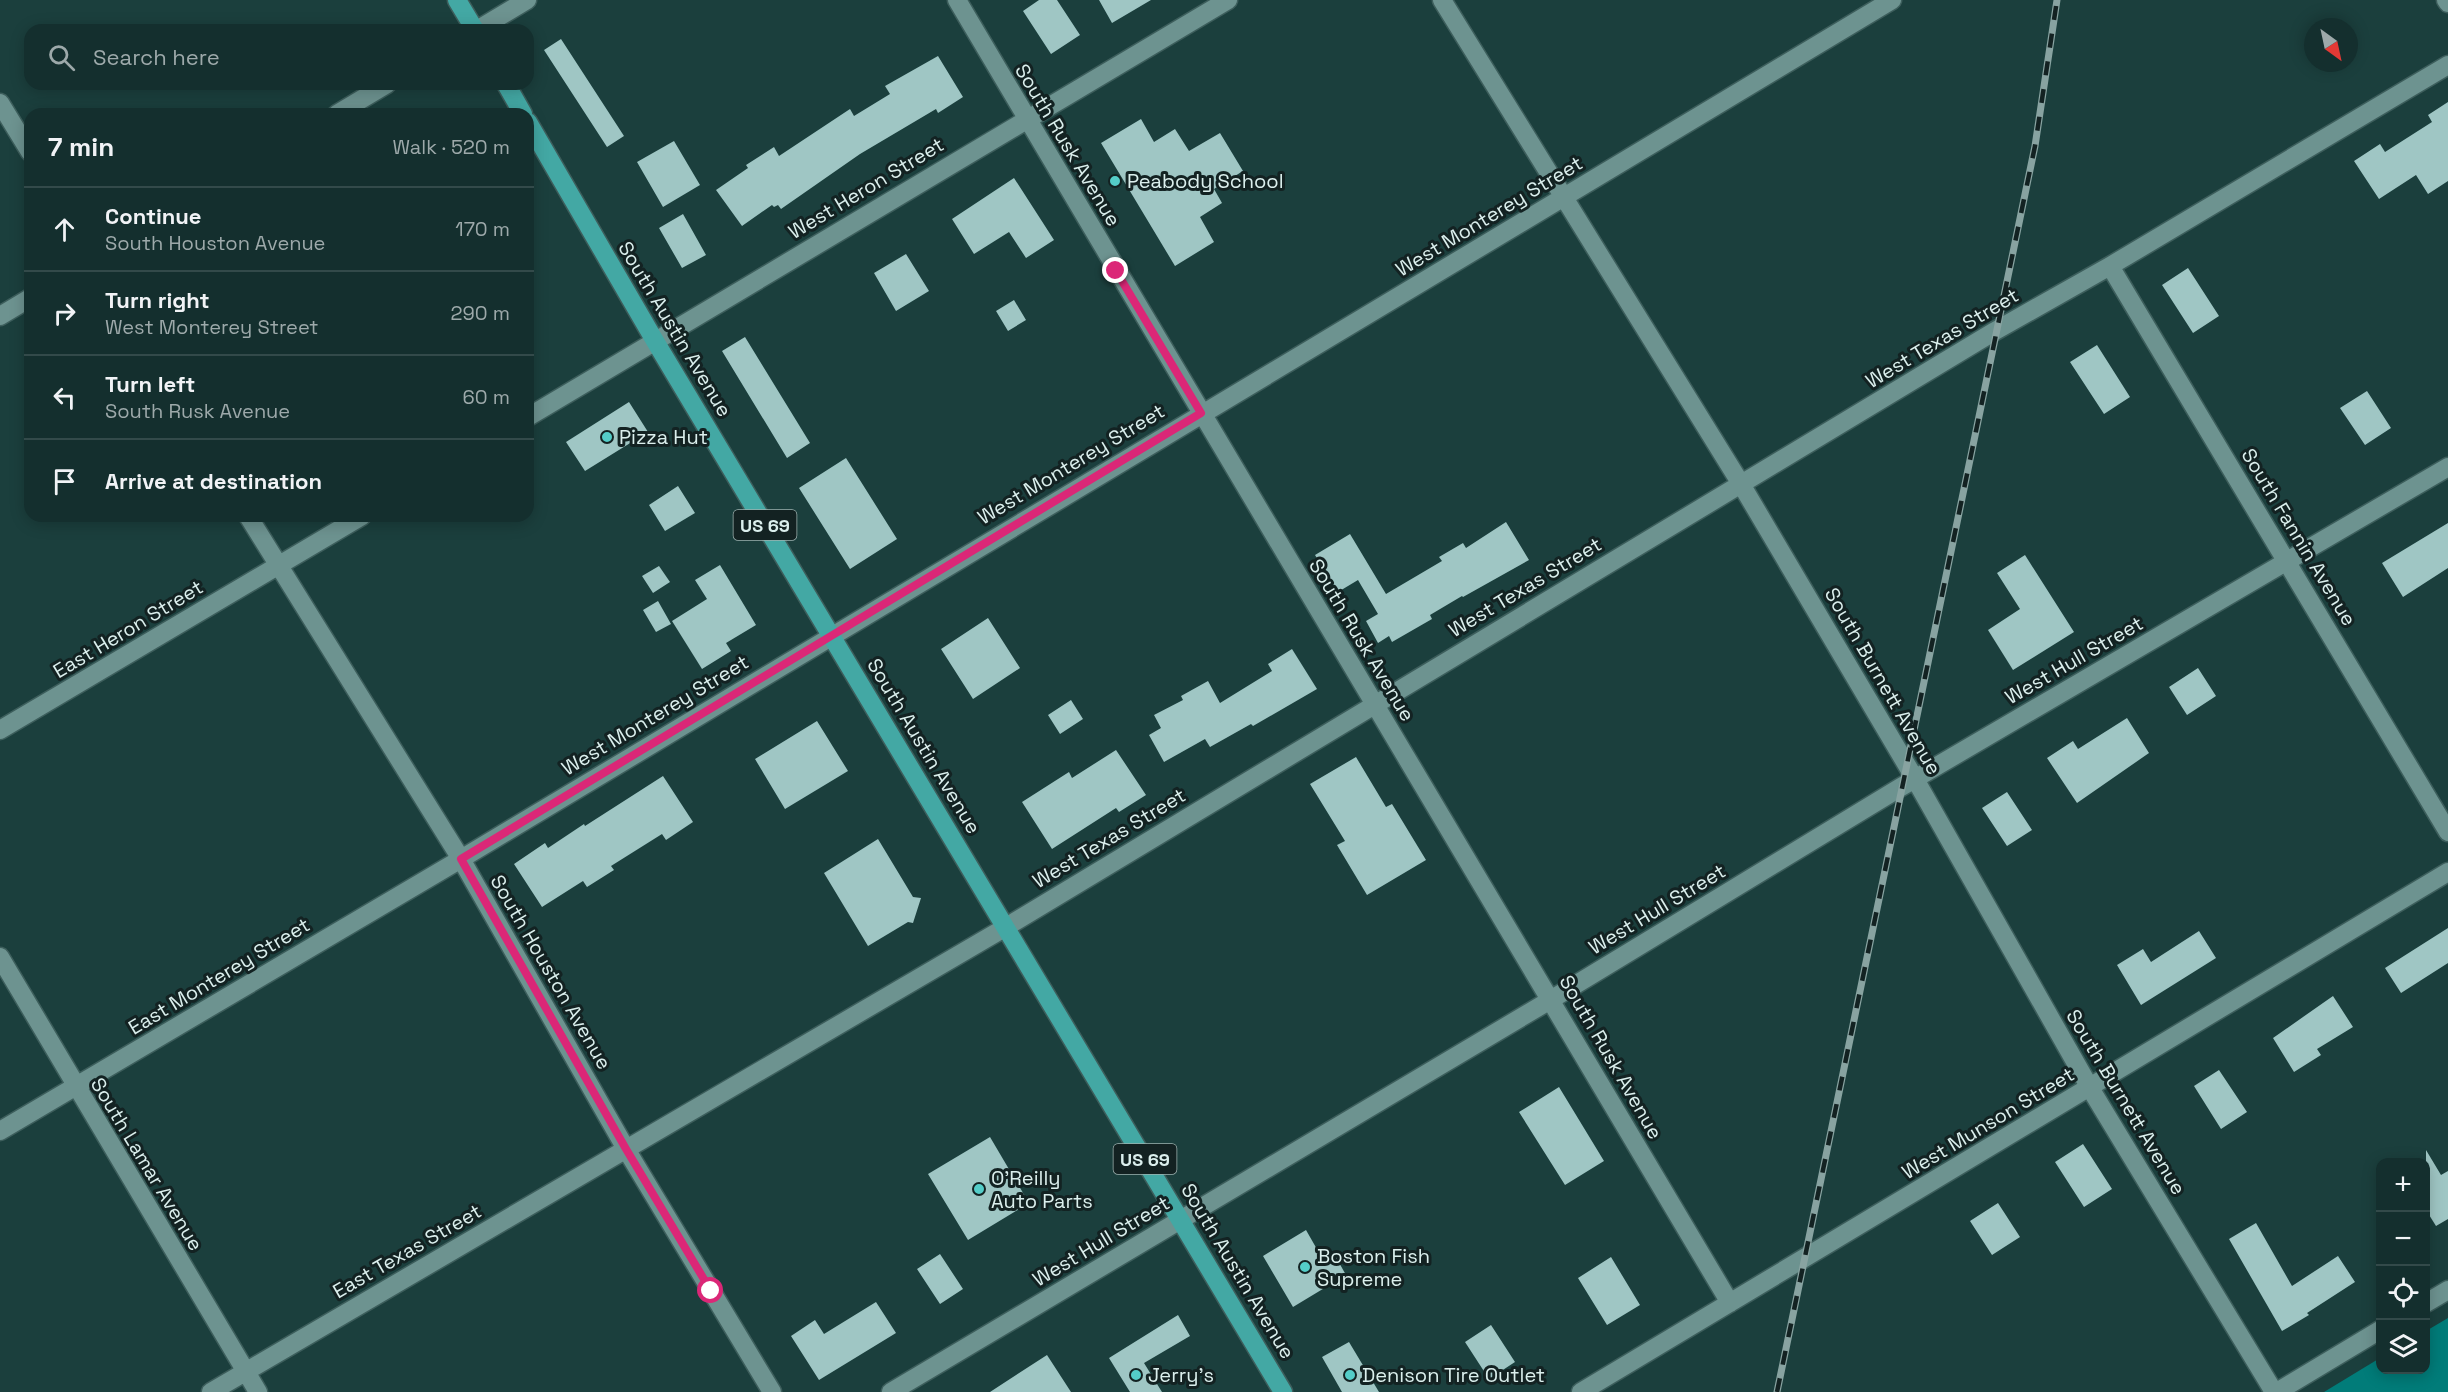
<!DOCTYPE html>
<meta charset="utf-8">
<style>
:root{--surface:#142f2e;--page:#213b3a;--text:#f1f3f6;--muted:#9da9aa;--line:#334a4a}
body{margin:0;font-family:"Space Grotesk",sans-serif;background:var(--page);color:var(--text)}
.controls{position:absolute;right:18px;bottom:18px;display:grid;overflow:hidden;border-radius:12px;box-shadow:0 3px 15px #0003}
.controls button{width:54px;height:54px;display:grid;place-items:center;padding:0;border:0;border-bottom:2px solid var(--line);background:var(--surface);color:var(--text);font:30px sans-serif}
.compass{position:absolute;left:2304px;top:18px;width:54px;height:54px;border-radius:50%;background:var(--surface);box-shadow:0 3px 15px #0003;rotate:147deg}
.stop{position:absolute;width:18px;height:18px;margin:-14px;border:4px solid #db2777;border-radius:50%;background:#fff}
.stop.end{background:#db2777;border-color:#fff;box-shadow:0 2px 6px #0008}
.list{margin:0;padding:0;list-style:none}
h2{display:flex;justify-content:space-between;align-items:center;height:78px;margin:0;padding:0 24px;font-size:26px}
h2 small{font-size:20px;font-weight:400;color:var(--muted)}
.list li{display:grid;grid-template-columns:39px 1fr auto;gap:18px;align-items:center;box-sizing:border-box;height:84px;padding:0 24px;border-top:2px solid var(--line)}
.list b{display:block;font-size:22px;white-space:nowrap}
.list p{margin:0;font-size:20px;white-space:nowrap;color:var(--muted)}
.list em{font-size:20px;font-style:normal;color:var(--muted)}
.icon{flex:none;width:33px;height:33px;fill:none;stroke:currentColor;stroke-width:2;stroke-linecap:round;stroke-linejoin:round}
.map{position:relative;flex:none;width:2448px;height:1392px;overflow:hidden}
.search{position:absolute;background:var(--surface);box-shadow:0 3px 15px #0003;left:24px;top:24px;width:510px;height:66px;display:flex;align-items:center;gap:15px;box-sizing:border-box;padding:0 21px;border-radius:18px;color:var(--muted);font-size:22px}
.panel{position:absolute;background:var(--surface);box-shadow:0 3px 15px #0003;left:24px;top:108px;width:510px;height:414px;border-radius:18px}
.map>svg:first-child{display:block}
.forest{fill:#017c79}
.building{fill:#9fc6c4}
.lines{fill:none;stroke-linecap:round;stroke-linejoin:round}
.minor-casing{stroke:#3d5e5c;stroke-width:21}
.highway-casing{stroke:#3d5e5c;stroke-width:21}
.minor{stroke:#6d9390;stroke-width:18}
.highway{stroke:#43a8a4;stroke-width:18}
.rail-casing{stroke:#88a3a1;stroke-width:7}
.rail{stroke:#132222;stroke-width:4.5;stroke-dasharray:14;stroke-linecap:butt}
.route{stroke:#db2777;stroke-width:8}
.poi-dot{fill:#54cdc8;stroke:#132222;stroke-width:2}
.labels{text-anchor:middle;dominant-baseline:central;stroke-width:6;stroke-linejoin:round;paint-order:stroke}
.shield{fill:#132222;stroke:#9fb2b0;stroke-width:1.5}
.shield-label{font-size:18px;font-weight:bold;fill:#dbefed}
.street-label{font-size:20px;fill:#dbefed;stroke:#132222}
.poi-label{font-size:20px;fill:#dbefed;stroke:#132222;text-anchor:start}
</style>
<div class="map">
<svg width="2448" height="1392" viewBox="0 0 2448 1392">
<rect width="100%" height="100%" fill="#1b3f3d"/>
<!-- forest -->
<path class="forest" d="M 2448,1318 L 2448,1392 L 2324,1392 L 2380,1358 L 2380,1370 L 2426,1370 L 2426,1331 Z"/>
<!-- building -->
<path class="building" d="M 1039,0 L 1057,0 L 1080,35 L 1051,54 L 1023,11 Z
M 1099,0 L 1151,0 L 1112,23 Z
M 561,39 L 624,136 L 607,147 L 544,50 Z
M 938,56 L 963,97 L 938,113 L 936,109 L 860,154 L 781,209 L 778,205 L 774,207 L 772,205 L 742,226 L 716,190 L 748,168 L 746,165 L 774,147 L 779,156 L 850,109 L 854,116 L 890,94 L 885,86 Z
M 2448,102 L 2448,181 L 2428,194 L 2416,175 L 2379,199 L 2354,161 L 2380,144 L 2385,152 L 2432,122 L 2428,115 Z
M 1141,119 L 1154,142 L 1175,129 L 1189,151 L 1220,133 L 1243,171 L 1214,189 L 1222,203 L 1200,217 L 1214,242 L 1175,266 L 1101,143 Z
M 674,141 L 700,185 L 663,207 L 637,162 Z
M 1014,178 L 1054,240 L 1026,258 L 1009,232 L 974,254 L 952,219 Z
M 683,214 L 706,255 L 682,268 L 659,228 Z
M 906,254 L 929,291 L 896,311 L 874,273 Z
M 2188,268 L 2219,316 L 2193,333 L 2162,285 Z
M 1014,300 L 1026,320 L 1008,331 L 996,311 Z
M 745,337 L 810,443 L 787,458 L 722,351 Z
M 2097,345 L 2130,397 L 2104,414 L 2070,362 Z
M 2367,391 L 2391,428 L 2365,445 L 2340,408 Z
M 629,402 L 648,432 L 585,471 L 566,442 Z
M 846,458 L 897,539 L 850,569 L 799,488 Z
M 678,486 L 695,513 L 665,531 L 649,505 Z
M 1506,522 L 1529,560 L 1463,597 L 1462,596 L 1430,615 L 1432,619 L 1392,642 L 1389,636 L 1378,643 L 1366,621 L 1378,614 L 1358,580 L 1338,592 L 1315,555 L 1350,534 L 1386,594 L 1442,561 L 1439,557 L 1463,543 L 1466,548 Z
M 2448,523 L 2448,568 L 2403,597 L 2382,563 Z
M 2025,555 L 2074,632 L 2013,670 L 1988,630 L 2020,609 L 1997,573 Z
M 720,565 L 756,625 L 726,643 L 731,651 L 702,669 L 672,621 L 707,599 L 695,580 Z
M 659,566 L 670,582 L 653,593 L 642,576 Z
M 658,601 L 671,624 L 656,632 L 643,610 Z
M 988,618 L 1020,668 L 973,699 L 941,649 Z
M 1292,649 L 1317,689 L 1253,726 L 1251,724 L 1210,747 L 1205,739 L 1164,762 L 1149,735 L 1161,728 L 1154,715 L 1183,700 L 1181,696 L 1208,681 L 1220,703 L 1272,671 L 1268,664 Z
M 2198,668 L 2216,696 L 2187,715 L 2169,687 Z
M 1071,700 L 1083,719 L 1060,734 L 1048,715 Z
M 2127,718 L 2149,753 L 2077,803 L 2047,758 L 2073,741 L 2078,749 Z
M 817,721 L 848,771 L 785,809 L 755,759 Z
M 1116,750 L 1146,795 L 1119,812 L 1116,808 L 1052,849 L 1022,802 L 1069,772 L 1072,778 Z
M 1356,757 L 1386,807 L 1392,804 L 1426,860 L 1367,895 L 1337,845 L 1345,841 L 1310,784 Z
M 663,776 L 693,822 L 666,840 L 662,834 L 611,866 L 614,870 L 587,887 L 583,881 L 542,907 L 514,864 L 545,843 L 548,848 L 584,824 L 585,826 Z
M 2007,792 L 2032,830 L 2007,846 L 1982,808 Z
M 878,839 L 913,897 L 921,898 L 913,923 L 908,922 L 868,946 L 824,873 Z
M 2448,928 L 2448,963 L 2401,993 L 2385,968 Z
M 2199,931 L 2216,958 L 2141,1005 L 2117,965 L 2143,949 L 2151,962 Z
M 2333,996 L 2353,1027 L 2317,1049 L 2321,1055 L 2294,1072 L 2273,1038 Z
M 2219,1070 L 2247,1112 L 2221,1129 L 2194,1086 Z
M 1559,1087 L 1604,1161 L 1565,1185 L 1519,1112 Z
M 990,1137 L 1029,1203 L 968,1240 L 928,1174 Z
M 2083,1144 L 2112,1189 L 2084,1207 L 2055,1162 Z
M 2426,1150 L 2441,1175 L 2448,1171 L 2448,1219 L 2436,1226 L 2426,1210 Z
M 1998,1203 L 2020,1237 L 1992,1255 L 1970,1221 Z
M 2256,1223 L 2292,1286 L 2338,1256 L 2355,1282 L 2307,1313 L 2309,1315 L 2282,1331 L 2229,1239 Z
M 1306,1230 L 1322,1258 L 1333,1252 L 1346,1275 L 1293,1307 L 1263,1256 Z
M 940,1254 L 963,1289 L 940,1304 L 917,1269 Z
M 1611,1257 L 1640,1305 L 1607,1325 L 1578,1278 Z
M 876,1302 L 896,1333 L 819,1380 L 791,1336 L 815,1320 L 824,1334 Z
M 1178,1315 L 1190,1336 L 1144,1363 L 1162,1392 L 1130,1392 L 1109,1358 Z
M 1491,1325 L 1515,1362 L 1489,1379 L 1465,1342 Z
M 1349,1342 L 1379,1392 L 1342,1392 L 1322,1357 Z
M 1047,1355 L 1071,1392 L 990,1392 Z"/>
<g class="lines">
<defs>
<path id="minor" d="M 957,0 C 1212,435 1474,868 1730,1303
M 1442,0 L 1741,484 L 1915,779 L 2090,1088 L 2274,1392
M 2446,0 L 2448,3
M 477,30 L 527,0
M 0,103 L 30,152
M 337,114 L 387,84
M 2110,266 L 2448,832
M 0,316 L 30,298
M 528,417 L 1228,0
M 248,516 L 461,859 L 626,1149 L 772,1392
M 0,730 L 362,516
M 0,957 L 258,1392
M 0,1131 L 461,859 L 1892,0
M 2426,1303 L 2448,1290
M 211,1392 L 1006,927 L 1995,331 L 2110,266 L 2448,65
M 891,1392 L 1552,999 L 1901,787 L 2448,467
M 1581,1392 L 2448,872
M 2277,1392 L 2380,1330"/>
<path id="highway" d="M 457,0 L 475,30
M 506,84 L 523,114
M 528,122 L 655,341 L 1283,1392"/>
</defs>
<!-- minor casing -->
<use href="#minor" class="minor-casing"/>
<!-- highway casing -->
<use href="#highway" class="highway-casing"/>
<!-- minor -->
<use href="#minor" class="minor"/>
<!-- highway -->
<use href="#highway" class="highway"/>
<defs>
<path id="rail" d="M 1777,1392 L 2035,146 L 2057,0"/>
</defs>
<!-- rail casing -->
<use href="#rail" class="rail-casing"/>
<!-- rail -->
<use href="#rail" class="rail"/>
</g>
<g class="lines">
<!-- route -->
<path class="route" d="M 711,1291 L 626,1149 L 461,859 L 1201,413 L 1116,271"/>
</g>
<!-- markers -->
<g class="poi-dot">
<circle cx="1115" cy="181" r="6"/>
<circle cx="607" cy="437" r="6"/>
<circle cx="979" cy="1189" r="6"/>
<circle cx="1305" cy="1267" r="6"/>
<circle cx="1136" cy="1375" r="6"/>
<circle cx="1350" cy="1375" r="6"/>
</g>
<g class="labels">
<!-- shield labels -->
<g class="shield">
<rect x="733.5" y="510" width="63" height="30" rx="4.5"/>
<rect x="1113.5" y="1144" width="63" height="30" rx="4.5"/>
</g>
<g class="shield-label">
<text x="765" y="525">US 69</text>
<text x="1145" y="1159">US 69</text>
</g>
<!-- street labels -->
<g class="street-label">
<text transform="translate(1068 145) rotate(59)">South Rusk Avenue</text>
<text transform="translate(866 188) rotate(-31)">West Heron Street</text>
<text transform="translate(1489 216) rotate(-31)">West Monterey Street</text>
<text transform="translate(675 329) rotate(59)">South Austin Avenue</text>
<text transform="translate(1942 338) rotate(-31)">West Texas Street</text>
<text transform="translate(1071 464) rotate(-31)">West Monterey Street</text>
<text transform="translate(2299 537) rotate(59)">South Fannin Avenue</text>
<text transform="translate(1525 587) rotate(-31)">West Texas Street</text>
<text transform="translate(128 629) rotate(-31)">East Heron Street</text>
<text transform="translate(1362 640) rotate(59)">South Rusk Avenue</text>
<text transform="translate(2074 660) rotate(-30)">West Hull Street</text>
<text transform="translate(1883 681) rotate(60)">South Burnett Avenue</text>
<text transform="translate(655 715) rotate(-31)">West Monterey Street</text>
<text transform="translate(924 746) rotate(59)">South Austin Avenue</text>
<text transform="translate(1109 838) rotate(-31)">West Texas Street</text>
<text transform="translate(1657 909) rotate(-31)">West Hull Street</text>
<text transform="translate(551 972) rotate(60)">South Houston Avenue</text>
<text transform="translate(219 976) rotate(-31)">East Monterey Street</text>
<text transform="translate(1611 1057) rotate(60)">South Rusk Avenue</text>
<text transform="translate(2126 1102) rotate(59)">South Burnett Avenue</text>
<text transform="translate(1988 1123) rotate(-31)">West Munson Street</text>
<text transform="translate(147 1164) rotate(59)">South Lamar Avenue</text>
<text transform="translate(1101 1241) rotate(-31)">West Hull Street</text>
<text transform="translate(407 1251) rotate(-30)">East Texas Street</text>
<text transform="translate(1238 1271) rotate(59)">South Austin Avenue</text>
</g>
<!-- poi labels -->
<g class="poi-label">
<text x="1127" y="181">Peabody School</text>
<text x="619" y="437">Pizza Hut</text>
<text x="991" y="1178">O'Reilly<tspan x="991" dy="23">Auto Parts</tspan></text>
<text x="1317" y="1256">Boston Fish<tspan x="1317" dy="23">Supreme</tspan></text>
<text x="1148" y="1375">Jerry's</text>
<text x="1362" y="1375">Denison Tire Outlet</text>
</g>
</g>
</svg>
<div class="controls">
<button>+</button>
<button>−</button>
<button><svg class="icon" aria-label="locate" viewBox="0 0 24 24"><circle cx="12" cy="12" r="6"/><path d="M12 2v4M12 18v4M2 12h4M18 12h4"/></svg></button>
<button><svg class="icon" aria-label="layers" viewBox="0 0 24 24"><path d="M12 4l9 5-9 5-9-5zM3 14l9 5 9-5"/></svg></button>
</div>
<svg class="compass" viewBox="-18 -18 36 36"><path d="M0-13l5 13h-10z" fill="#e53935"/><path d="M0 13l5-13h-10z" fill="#9da9aa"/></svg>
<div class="stop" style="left:711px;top:1291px"></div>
<div class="stop end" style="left:1116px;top:271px"></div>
<div class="search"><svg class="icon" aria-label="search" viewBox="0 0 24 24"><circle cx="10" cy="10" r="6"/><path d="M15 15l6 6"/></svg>Search here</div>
<section class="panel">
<h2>7 min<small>Walk · 520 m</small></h2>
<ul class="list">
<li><svg class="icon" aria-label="ahead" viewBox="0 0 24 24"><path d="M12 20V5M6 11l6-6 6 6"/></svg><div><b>Continue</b><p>South Houston Avenue</p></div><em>170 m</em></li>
<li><svg class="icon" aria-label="right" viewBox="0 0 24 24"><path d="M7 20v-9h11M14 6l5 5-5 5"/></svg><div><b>Turn right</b><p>West Monterey Street</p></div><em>290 m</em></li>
<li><svg class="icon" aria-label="left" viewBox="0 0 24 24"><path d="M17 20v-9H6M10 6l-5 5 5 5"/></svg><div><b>Turn left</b><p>South Rusk Avenue</p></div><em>60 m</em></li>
<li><svg class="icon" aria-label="arrive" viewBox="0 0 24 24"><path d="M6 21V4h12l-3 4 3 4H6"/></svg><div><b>Arrive at destination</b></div></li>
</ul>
</section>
</div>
